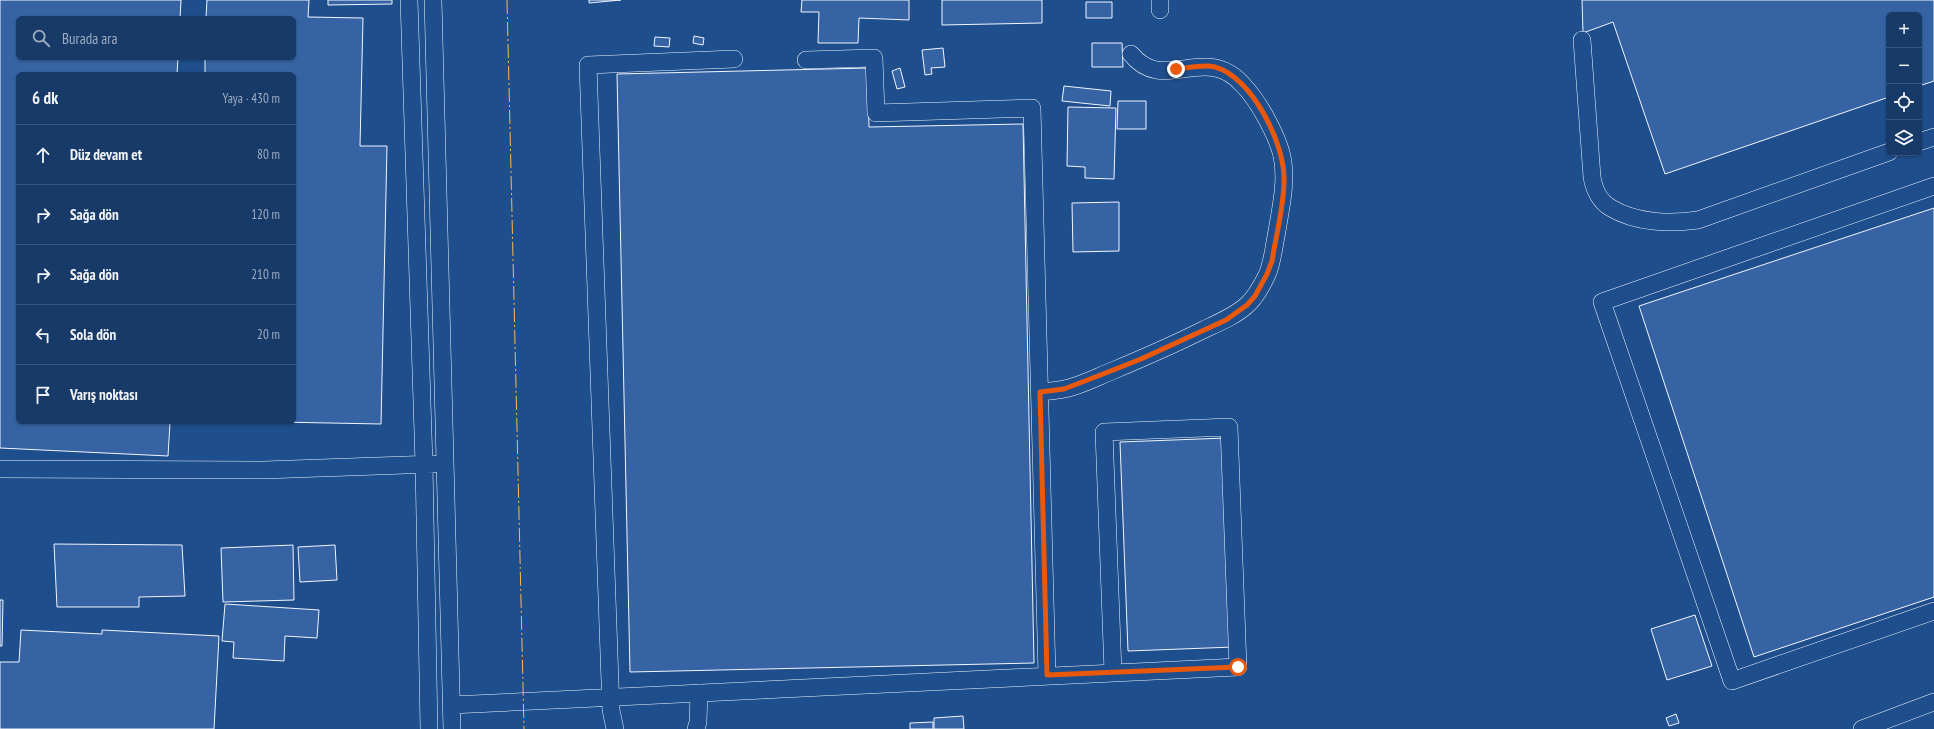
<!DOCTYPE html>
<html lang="tr">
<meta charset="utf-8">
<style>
:root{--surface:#173a69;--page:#20416f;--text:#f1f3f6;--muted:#9eadc0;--line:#36547d}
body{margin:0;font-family:"PT Sans Narrow",sans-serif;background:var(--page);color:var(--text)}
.controls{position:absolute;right:12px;top:12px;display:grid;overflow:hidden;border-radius:6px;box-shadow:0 1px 3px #0004}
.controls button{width:36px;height:36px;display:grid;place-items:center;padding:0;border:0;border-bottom:1px solid var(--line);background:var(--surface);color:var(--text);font:20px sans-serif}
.stop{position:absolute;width:12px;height:12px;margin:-9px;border:3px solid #ea580c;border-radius:50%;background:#fff}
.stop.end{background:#ea580c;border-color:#fff;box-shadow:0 1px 4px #0008}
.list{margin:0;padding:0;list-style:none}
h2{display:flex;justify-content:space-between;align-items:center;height:52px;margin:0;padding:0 16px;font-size:17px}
h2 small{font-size:13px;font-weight:400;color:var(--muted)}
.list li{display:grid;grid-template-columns:26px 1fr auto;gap:12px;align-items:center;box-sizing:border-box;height:60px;padding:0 16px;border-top:1px solid var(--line)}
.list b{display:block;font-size:15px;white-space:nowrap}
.list em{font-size:13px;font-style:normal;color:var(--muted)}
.icon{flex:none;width:22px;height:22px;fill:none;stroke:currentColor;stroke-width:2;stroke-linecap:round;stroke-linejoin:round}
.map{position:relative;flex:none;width:1934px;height:729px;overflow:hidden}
.search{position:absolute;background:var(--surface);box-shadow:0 1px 3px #0004;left:16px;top:16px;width:280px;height:44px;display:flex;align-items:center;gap:10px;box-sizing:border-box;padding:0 14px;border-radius:6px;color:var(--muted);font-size:15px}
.panel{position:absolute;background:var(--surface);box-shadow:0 1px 3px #0004;left:16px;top:72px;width:280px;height:352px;border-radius:6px}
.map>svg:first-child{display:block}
.building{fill:#3563a3;stroke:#f2f6ff}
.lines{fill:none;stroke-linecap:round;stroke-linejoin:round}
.minor-casing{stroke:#f2f6ff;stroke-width:18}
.minor{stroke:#1f4e8c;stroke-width:17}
.power{stroke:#ffb74d;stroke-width:1;stroke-dasharray:14 3 2 3;stroke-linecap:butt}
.route{stroke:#ea580c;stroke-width:5}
</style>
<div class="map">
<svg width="1934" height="729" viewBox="0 0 1934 729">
<rect width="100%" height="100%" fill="#1f4e8c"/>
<!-- building -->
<path class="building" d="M 0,0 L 181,0 L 180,18 L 18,18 L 18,58 L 178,58 L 177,74 L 18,74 L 18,422 L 170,423 L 168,456 L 0,448 Z
M 207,0 L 309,0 L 308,17 L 363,18 L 360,146 L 387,146 L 381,424 L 278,422 L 294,422 L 294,74 L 205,74 L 205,58 L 294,58 L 294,18 L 206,18 Z
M 328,0 L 392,0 L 392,4 L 328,5 Z
M 589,0 L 621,0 L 589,3 Z
M 802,0 L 909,0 L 909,20 L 859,18 L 858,43 L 818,43 L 819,12 L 801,12 Z
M 942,0 L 1042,0 L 1042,23 L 942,25 Z
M 1582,0 L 1934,0 L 1934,81 L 1919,86 L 1919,15 L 1889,15 L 1889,97 L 1665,174 L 1613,22 L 1583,33 Z
M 1086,2 L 1112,2 L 1112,18 L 1086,18 Z
M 694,36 L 704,38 L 703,45 L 693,43 Z
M 655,37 L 670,38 L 669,47 L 654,46 Z
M 1092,43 L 1122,43 L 1123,67 L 1092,67 Z
M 943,48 L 945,67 L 931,68 L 932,74 L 925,75 L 922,50 Z
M 868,68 L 869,127 L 1023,124 L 1034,663 L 630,672 L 617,74 Z
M 900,68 L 905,87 L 897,89 L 892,71 Z
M 1064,86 L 1111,91 L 1110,106 L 1062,101 Z
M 1118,101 L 1146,101 L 1146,129 L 1117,129 Z
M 1068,107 L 1116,108 L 1114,179 L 1085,178 L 1085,167 L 1067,166 Z
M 1119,202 L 1119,251 L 1073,252 L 1072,203 Z
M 1934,208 L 1934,597 L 1754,657 L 1639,306 Z
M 1226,438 L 1234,647 L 1128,651 L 1120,442 Z
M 54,544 L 182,545 L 185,596 L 139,597 L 139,607 L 57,607 Z
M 293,545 L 294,600 L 223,602 L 221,548 Z
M 335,545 L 337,580 L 300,582 L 298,547 Z
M 0,600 L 3,600 L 2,646 L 0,646 Z
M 225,604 L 319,610 L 317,638 L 285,636 L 284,661 L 233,658 L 234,642 L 222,641 Z
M 1695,615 L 1712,666 L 1667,680 L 1651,629 Z
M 21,630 L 102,634 L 102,630 L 219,636 L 214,729 L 0,729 L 0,662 L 19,662 Z
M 1676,714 L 1679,723 L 1669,726 L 1666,718 Z
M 963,716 L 964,729 L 934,729 L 934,718 Z
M 933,722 L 933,729 L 910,729 L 910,723 Z"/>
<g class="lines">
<defs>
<path id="minor" d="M 409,0 L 424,464 L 429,729
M 433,0 L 452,729
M 1160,0 L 1160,10
M 1582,40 L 1592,177 C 1594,189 1600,202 1611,208 C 1636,223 1670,224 1698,220 L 1889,152
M 806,60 L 874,58 L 876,113 L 1032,108 L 1047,675
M 1919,142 L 1934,137
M 1934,186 L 1602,302 L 1732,681 L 1934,611
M 1040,392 C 1048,391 1056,391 1064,389 C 1080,386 1097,377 1112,371 C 1143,358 1173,345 1203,330 C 1218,323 1235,316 1247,305 C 1256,297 1262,285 1267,275 C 1273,261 1274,245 1277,231 C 1281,206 1287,181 1282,156 C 1277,135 1258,100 1243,85 C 1205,42 1164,95 1131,54
M 0,469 L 264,470 L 434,464
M 451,705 L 1238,667 L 1229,427 L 1104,432 L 1113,672
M 615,729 L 611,710 L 588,65 L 734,59
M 696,729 L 698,722 L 699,693
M 1862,729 L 1934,702"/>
</defs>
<!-- minor casing -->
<use href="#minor" class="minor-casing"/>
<!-- minor -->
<use href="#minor" class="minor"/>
<!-- power -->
<path class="power" d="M 507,0 L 524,729"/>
</g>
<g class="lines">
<!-- route -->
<path class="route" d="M 1176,69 C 1188,68 1203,64 1215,67 C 1252,77 1285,144 1284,180 C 1284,207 1276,235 1272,261 L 1267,274 L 1255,296 L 1247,305 L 1226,320 L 1141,359 L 1103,374 L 1064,389 L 1040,392 L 1047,675 L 1238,667"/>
</g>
</svg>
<div class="controls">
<button>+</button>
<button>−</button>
<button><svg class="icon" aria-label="locate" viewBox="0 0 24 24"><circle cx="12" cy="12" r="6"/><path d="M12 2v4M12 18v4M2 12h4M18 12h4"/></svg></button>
<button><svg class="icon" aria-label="layers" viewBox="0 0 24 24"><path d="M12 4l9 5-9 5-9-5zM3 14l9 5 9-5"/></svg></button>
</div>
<div class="stop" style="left:1238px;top:667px"></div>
<div class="stop end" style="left:1176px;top:69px"></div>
<div class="search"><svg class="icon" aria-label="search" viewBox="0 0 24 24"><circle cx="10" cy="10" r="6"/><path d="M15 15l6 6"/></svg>Burada ara</div>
<section class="panel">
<h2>6 dk<small>Yaya · 430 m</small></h2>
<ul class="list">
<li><svg class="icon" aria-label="ahead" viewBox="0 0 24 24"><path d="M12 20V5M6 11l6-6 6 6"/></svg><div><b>Düz devam et</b></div><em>80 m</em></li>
<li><svg class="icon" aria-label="right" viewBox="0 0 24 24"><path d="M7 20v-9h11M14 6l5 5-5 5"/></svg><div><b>Sağa dön</b></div><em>120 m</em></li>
<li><svg class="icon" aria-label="right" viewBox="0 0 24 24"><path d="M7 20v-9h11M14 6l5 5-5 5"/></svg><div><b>Sağa dön</b></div><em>210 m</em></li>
<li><svg class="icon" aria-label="left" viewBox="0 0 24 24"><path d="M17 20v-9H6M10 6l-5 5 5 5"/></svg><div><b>Sola dön</b></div><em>20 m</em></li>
<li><svg class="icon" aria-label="arrive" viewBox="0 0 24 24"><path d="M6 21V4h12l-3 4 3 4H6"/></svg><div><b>Varış noktası</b></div></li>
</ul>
</section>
</div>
